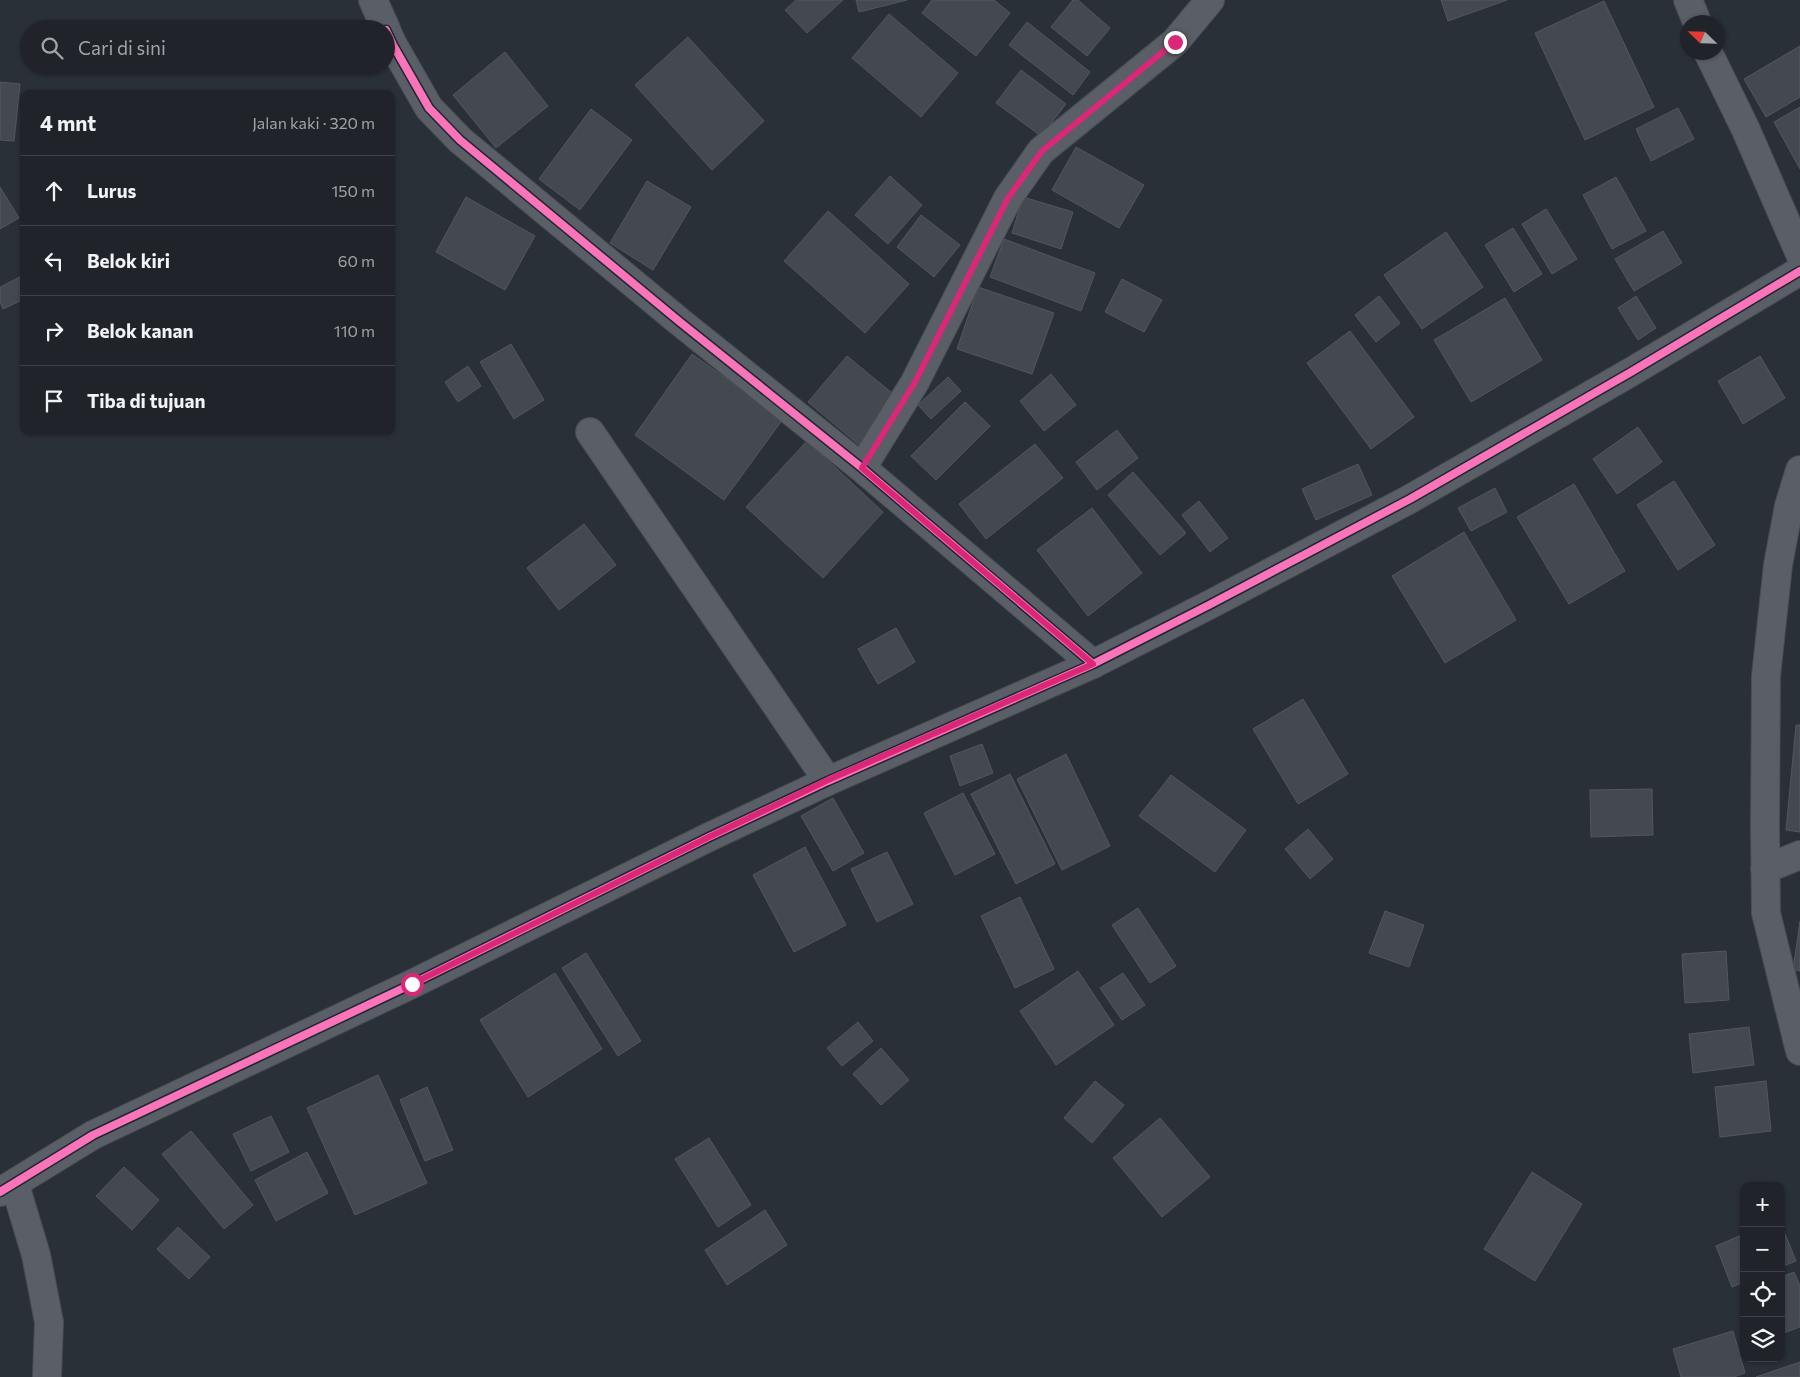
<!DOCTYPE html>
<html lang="id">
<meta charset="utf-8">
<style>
:root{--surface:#20242a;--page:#282c32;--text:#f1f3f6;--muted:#a2a4a8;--line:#3d4147}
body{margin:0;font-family:Commissioner,sans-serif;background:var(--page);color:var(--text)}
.controls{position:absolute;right:15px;bottom:15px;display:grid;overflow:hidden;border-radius:10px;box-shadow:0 1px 4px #0004}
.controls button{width:45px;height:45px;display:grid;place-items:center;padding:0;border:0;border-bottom:1px solid var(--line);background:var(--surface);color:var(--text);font:25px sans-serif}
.compass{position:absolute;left:1680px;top:15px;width:45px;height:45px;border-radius:50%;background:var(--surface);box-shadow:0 1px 4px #0004;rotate:293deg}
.stop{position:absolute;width:15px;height:15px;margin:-11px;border:4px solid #db2777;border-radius:50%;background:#fff}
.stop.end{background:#db2777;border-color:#fff;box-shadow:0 1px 5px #0008}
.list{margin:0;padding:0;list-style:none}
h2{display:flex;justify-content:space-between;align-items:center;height:65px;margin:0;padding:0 20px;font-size:21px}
h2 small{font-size:16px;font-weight:400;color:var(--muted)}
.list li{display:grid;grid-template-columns:32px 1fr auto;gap:15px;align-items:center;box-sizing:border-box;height:70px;padding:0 20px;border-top:1px solid var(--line)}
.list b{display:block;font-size:19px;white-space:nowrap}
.list em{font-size:16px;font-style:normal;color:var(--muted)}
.icon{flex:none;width:28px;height:28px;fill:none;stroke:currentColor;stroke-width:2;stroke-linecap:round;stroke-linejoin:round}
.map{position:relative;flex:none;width:1800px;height:1377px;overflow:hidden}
.search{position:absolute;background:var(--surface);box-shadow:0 1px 4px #0004;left:20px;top:20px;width:375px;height:55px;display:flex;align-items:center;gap:12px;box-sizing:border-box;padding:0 18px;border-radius:28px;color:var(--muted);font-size:19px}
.panel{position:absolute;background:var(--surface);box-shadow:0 1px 4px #0004;left:20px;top:90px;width:375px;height:345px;border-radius:10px}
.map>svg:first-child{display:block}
.building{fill:#444950;stroke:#52575f}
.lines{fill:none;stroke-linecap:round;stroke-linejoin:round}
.minor-casing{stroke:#484c53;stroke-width:30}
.tertiary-casing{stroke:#484c53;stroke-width:30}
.minor{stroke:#5a5e66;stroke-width:28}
.tertiary{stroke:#5a5e66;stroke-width:28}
.cycleway-casing{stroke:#1d2633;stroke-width:11}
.cycleway{stroke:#fb73b8;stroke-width:8}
.route{stroke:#db2777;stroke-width:6}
</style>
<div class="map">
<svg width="1800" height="1377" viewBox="0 0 1800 1377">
<rect width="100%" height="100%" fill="#2a3038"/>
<!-- building -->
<path class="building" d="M 796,0 L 843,0 L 807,33 L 785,10 Z
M 856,0 L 907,0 L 859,12 Z
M 932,0 L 994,0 L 1010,13 L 976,56 L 922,13 Z
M 1073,0 L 1078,0 L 1110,28 L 1087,56 L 1051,27 Z
M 1441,0 L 1507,0 L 1448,21 Z
M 1604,1 L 1654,107 L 1585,140 L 1535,33 Z
M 889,14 L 958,73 L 921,117 L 852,58 Z
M 1027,22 L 1090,72 L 1073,95 L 1009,45 Z
M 688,37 L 764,121 L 712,170 L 635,85 Z
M 1800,46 L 1800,97 L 1766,117 L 1744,79 Z
M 505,52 L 548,106 L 496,148 L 453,95 Z
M 1021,70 L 1066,104 L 1041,136 L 996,103 Z
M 0,82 L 20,84 L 14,141 L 0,140 Z
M 1800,107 L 1800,169 L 1774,122 Z
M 1678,108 L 1694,139 L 1651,161 L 1636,129 Z
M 591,109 L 632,140 L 580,210 L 539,179 Z
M 1076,147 L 1144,185 L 1119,228 L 1052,190 Z
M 890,176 L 922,205 L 888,244 L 855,215 Z
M 1616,177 L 1646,231 L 1612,249 L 1583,195 Z
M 647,181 L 691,207 L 653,270 L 610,243 Z
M 0,187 L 19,218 L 0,229 Z
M 466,197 L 535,236 L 505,290 L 436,252 Z
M 1023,197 L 1073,212 L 1061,249 L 1012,233 Z
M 1546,209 L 1577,259 L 1552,274 L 1522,224 Z
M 828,211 L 909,284 L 865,333 L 784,261 Z
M 921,215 L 960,245 L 934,277 L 897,247 Z
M 1513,228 L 1542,274 L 1514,292 L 1485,245 Z
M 1663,231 L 1682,263 L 1634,291 L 1615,259 Z
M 1446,232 L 1483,287 L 1422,329 L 1384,275 Z
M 1004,239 L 1095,273 L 1081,311 L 990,277 Z
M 24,275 L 24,299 L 3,309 L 0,302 L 0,287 Z
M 1122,279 L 1162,300 L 1144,332 L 1105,312 Z
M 978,287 L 1054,313 L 1032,374 L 957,349 Z
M 1379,296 L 1400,323 L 1376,342 L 1355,315 Z
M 1636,296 L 1656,328 L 1638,340 L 1618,308 Z
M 1505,298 L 1542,360 L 1471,402 L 1434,340 Z
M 1350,331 L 1414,417 L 1371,449 L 1307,363 Z
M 511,344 L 544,400 L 514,419 L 480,362 Z
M 692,354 L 783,419 L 724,500 L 635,435 Z
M 847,356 L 898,398 L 859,445 L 808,402 Z
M 1760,356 L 1785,398 L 1743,424 L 1718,381 Z
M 468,366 L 481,386 L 458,402 L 445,382 Z
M 1051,374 L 1076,405 L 1044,431 L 1020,401 Z
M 948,377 L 961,391 L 931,419 L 918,405 Z
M 965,402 L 990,426 L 936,480 L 911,456 Z
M 1638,427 L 1662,462 L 1617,494 L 1593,459 Z
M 1117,430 L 1138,458 L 1097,490 L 1076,462 Z
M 807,441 L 883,512 L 823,578 L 746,507 Z
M 1035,444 L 1063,478 L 986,539 L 959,504 Z
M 1358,464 L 1372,495 L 1316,520 L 1302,489 Z
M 1133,472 L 1186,533 L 1160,555 L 1108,495 Z
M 1674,481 L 1715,545 L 1678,570 L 1637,505 Z
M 1574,484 L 1625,571 L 1569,604 L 1517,517 Z
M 1495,488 L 1507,512 L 1471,531 L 1458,508 Z
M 1199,501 L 1228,538 L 1210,552 L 1182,515 Z
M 1092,508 L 1142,573 L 1088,616 L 1037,550 Z
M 584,524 L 616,565 L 559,610 L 527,568 Z
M 1464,532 L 1516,620 L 1445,663 L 1392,576 Z
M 896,628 L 915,662 L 878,684 L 858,649 Z
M 1303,699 L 1348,774 L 1298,804 L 1253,729 Z
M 1796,725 L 1800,725 L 1800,832 L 1786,830 Z
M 982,744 L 993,773 L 960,786 L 950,756 Z
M 1066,754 L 1110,846 L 1062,870 L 1017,779 Z
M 1010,774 L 1055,864 L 1016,884 L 971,794 Z
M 1171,775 L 1246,830 L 1215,872 L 1139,816 Z
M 1652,789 L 1653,835 L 1591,837 L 1590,790 Z
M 963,793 L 995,854 L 955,875 L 924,813 Z
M 833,798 L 864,853 L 833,871 L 801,816 Z
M 1308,829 L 1333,859 L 1310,879 L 1285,849 Z
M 805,847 L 846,925 L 794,952 L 753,875 Z
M 887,852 L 913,904 L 877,922 L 851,869 Z
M 1020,897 L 1054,969 L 1015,988 L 981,916 Z
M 1138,908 L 1176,966 L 1150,983 L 1112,925 Z
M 1385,911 L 1424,925 L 1409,967 L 1369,953 Z
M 1800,921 L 1800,971 L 1793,970 Z
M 1726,951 L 1729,1000 L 1685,1003 L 1682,954 Z
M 586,953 L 641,1041 L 618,1056 L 562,968 Z
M 1078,971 L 1114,1025 L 1056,1065 L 1020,1011 Z
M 555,973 L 602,1049 L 528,1097 L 480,1020 Z
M 1123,973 L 1145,1005 L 1122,1020 L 1100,988 Z
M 858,1022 L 873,1041 L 842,1066 L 827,1048 Z
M 1749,1027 L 1754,1065 L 1693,1073 L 1689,1034 Z
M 881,1048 L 909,1080 L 881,1105 L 853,1074 Z
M 378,1075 L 427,1183 L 355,1215 L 307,1108 Z
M 1095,1081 L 1124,1105 L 1092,1143 L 1064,1118 Z
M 1766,1081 L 1771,1131 L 1720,1137 L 1715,1087 Z
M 427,1087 L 453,1150 L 425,1161 L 400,1100 Z
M 271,1116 L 289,1152 L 251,1171 L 233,1134 Z
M 1160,1118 L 1210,1177 L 1162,1217 L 1113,1158 Z
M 191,1131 L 253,1205 L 224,1229 L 162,1154 Z
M 709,1138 L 751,1205 L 718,1227 L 675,1159 Z
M 307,1152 L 328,1193 L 276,1221 L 255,1180 Z
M 124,1167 L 159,1200 L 132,1230 L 96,1196 Z
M 1532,1172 L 1582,1204 L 1535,1281 L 1484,1249 Z
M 765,1210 L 787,1245 L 727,1285 L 705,1250 Z
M 1781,1224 L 1796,1261 L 1781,1267 Z
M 178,1227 L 210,1257 L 189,1279 L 157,1249 Z
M 1744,1234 L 1744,1282 L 1732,1287 L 1716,1246 Z
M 1794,1272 L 1800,1286 L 1800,1327 L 1781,1334 L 1781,1277 Z
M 1733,1331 L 1745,1373 L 1734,1377 L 1681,1377 L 1673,1349 Z
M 1800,1362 L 1800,1377 L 1756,1377 Z"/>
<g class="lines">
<defs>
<path id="minor" d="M 373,0 L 386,29
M 1688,0 L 1697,22
M 386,30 L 393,45 L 429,108 L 460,140 L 680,322 L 862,468 L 1093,664
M 1708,52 L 1746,130 L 1800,254
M 590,432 L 828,781
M 862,468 L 915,382 L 1008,198 L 1041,151 L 1175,42 L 1210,0
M 1800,470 L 1789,506 L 1778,565 L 1766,676 L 1765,829 L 1766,913 L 1800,1051
M 1765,869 L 1800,855
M 15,1185 L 36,1255 L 49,1322 L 47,1377"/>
<path id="tertiary" d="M 0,1192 L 93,1135 L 412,984 L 707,838 L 828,781 L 1093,664 L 1209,605 L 1410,499 L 1631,372 L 1800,271"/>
</defs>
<!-- minor casing -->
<use href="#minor" class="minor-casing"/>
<!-- tertiary casing -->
<use href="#tertiary" class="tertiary-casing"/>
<!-- minor -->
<use href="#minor" class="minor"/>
<!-- tertiary -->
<use href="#tertiary" class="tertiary"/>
<defs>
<path id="cycleway" d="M 386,30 L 393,45 L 429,108 L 460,140 L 680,322 L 862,468 L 1093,664
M 0,1192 L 93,1135 L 412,984 L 707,838 L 828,781 L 1093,664 L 1209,605 L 1410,499 L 1631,372 L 1800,271"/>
</defs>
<!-- cycleway casing -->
<use href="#cycleway" class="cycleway-casing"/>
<!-- cycleway -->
<use href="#cycleway" class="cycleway"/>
</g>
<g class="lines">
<!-- route -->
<path class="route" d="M 412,984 L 707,838 L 828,780 L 1093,664 L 862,468 L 915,382 L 1008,198 L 1042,151 L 1175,42"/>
</g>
</svg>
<div class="controls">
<button>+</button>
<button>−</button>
<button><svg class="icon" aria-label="locate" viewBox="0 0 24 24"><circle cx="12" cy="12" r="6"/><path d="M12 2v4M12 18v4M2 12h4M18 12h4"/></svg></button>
<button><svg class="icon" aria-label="layers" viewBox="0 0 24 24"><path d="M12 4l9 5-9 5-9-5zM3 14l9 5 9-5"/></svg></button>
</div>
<svg class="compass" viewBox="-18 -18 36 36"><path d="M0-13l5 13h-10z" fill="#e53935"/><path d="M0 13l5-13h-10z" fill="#a2a4a8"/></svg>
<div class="stop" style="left:412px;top:984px"></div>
<div class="stop end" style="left:1175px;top:42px"></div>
<div class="search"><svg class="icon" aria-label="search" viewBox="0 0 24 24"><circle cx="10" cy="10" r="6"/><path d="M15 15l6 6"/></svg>Cari di sini</div>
<section class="panel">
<h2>4 mnt<small>Jalan kaki · 320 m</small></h2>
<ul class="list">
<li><svg class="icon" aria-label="ahead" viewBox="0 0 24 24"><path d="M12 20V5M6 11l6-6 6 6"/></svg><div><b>Lurus</b></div><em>150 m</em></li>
<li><svg class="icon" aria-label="left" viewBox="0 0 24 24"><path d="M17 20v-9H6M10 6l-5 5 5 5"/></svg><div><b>Belok kiri</b></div><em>60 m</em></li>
<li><svg class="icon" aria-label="right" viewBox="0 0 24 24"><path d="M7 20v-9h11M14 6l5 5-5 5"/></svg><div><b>Belok kanan</b></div><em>110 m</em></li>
<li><svg class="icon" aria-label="arrive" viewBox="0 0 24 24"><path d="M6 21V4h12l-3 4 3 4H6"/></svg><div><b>Tiba di tujuan</b></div></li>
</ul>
</section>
</div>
